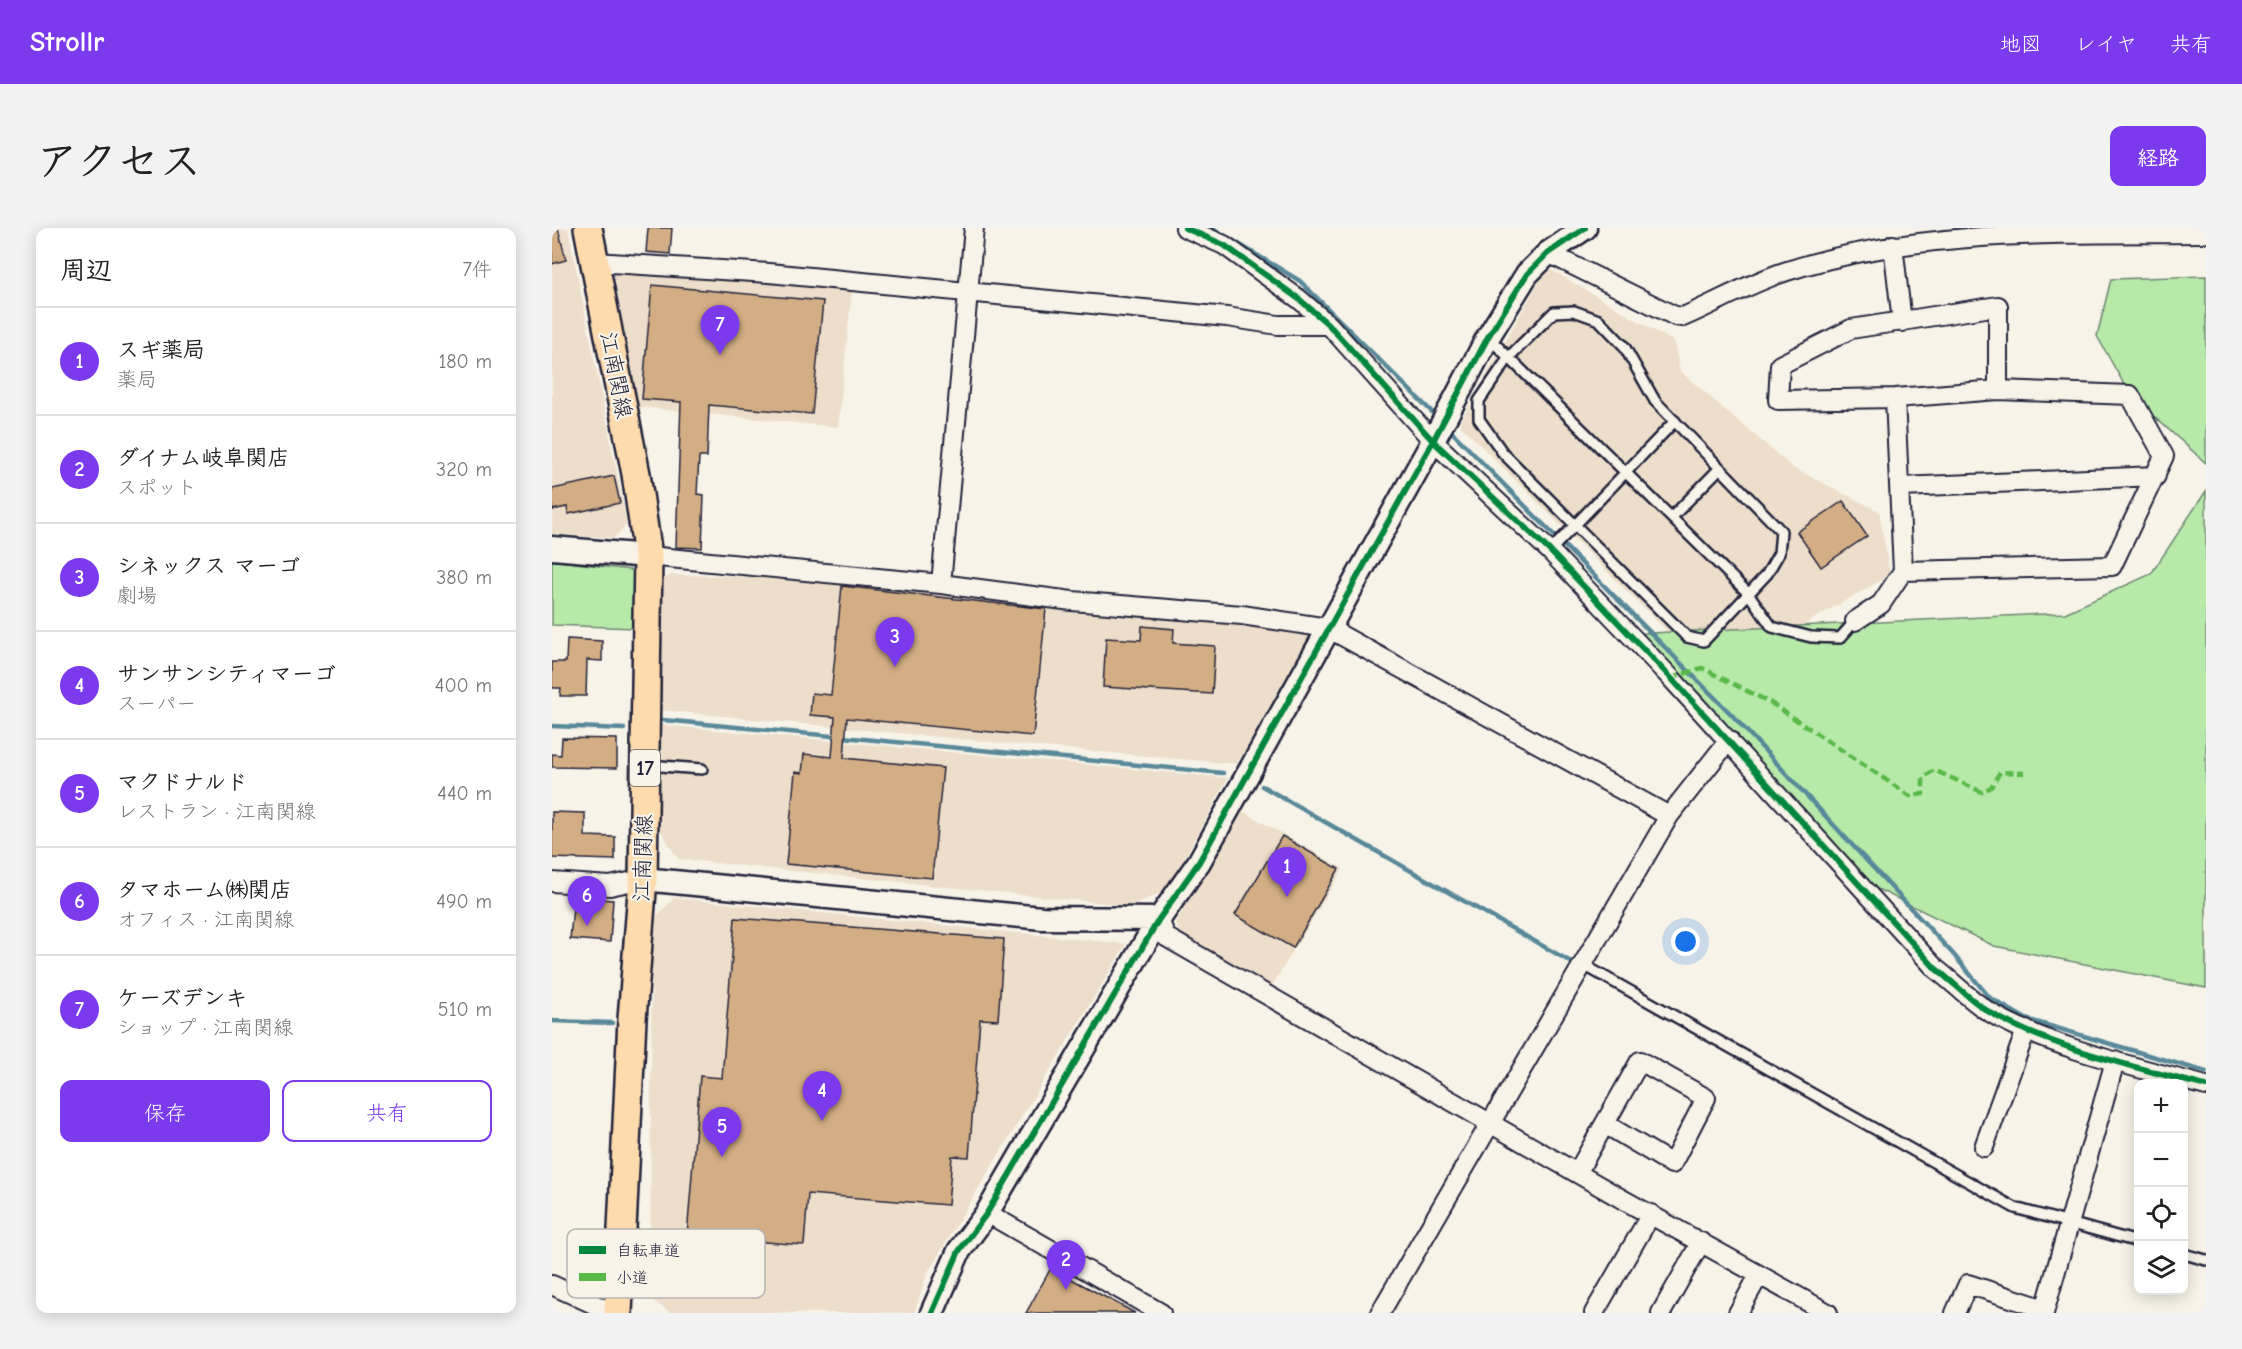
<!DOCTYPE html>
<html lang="ja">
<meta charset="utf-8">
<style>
:root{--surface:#fff;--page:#f2f2f2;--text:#222;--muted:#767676;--line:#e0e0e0;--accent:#7c3aed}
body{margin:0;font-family:"Comic Neue","Klee One",sans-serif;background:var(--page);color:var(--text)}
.controls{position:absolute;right:18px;bottom:18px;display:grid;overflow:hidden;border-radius:12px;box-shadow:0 3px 15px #0003}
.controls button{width:54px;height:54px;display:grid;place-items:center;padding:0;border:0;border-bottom:2px solid var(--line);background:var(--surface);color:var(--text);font:30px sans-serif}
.you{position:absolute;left:1134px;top:714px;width:21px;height:21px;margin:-15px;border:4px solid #fff;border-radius:50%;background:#1a73e8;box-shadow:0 0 0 9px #1a73e833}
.badge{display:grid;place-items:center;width:39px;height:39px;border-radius:50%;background:var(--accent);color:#fff;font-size:20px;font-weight:700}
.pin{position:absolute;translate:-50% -50px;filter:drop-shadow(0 2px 3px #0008)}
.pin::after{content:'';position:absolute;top:32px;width:21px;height:18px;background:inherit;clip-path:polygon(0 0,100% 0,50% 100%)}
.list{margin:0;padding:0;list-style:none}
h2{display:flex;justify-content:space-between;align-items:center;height:78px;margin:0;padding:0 24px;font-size:26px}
h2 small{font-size:20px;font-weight:400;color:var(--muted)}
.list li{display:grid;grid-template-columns:39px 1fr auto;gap:18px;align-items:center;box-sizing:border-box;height:108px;padding:0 24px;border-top:2px solid var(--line)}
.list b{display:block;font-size:22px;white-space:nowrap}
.list p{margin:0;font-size:20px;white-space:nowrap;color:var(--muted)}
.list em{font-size:20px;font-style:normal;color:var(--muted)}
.actions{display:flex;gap:12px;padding:18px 24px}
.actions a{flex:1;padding:14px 0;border:2px solid var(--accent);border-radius:12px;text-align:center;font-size:21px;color:var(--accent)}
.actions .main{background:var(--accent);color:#fff}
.icon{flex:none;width:33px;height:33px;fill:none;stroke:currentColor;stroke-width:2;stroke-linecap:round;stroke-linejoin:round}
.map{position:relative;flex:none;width:1654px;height:1085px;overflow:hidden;border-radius:12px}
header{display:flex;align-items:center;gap:36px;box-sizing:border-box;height:84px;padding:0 30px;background:var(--accent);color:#fff}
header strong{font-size:28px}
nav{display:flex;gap:33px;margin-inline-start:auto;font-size:21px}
.intro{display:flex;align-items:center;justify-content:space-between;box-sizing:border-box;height:144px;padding:0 36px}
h1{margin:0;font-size:42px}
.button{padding:15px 27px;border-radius:12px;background:var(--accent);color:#fff;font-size:21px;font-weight:700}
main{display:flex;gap:36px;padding:0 36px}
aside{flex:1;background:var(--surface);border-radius:12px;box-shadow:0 3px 15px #0003}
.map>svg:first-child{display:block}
.built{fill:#ecdeca}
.green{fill:#b7e9a9;stroke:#6c8672;stroke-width:1.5}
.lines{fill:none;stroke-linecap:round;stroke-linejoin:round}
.stream{stroke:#59899a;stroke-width:4.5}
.building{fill:#d3ae85;stroke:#22223b;stroke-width:1.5}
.service-casing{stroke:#22223b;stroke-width:14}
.minor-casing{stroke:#22223b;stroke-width:22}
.tertiary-casing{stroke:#22223b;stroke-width:27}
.primary-casing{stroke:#22223b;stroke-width:32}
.service{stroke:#f7f3e8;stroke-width:9}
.minor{stroke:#f7f3e8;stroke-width:18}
.tertiary{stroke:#f7f3e8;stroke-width:22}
.primary{stroke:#fedbac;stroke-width:27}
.quiet{stroke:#58b947;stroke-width:4.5;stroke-dasharray:9 4.5;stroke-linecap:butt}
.cycleway-casing{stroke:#f7f3e8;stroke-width:10}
.cycleway{stroke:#00873e;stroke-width:6}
.labels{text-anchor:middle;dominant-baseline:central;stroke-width:4.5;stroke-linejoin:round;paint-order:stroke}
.shield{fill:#f7f3e8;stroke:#62616f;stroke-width:1.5}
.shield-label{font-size:21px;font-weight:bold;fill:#22223b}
.street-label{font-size:22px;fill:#22223b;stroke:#f7f3e8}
.key{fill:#f7f3e8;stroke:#b7b4b4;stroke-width:1.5}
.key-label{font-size:16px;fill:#22223b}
</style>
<header>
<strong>Strollr</strong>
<nav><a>地図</a><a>レイヤ</a><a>共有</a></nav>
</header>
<div class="intro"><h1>アクセス</h1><a class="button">経路</a></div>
<main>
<aside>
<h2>周辺<small>7件</small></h2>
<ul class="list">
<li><span class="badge">1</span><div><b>スギ薬局</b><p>薬局</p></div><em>180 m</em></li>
<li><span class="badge">2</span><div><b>ダイナム岐阜関店</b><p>スポット</p></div><em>320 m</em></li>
<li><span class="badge">3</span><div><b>シネックス マーゴ</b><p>劇場</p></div><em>380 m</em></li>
<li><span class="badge">4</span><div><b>サンサンシティマーゴ</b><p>スーパー</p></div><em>400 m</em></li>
<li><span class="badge">5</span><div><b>マクドナルド</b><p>レストラン · 江南関線</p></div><em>440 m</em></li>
<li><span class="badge">6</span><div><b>タマホーム㈱関店</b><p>オフィス · 江南関線</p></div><em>490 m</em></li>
<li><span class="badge">7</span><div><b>ケーズデンキ</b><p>ショップ · 江南関線</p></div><em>510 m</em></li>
</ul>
<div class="actions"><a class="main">保存</a><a>共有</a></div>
</aside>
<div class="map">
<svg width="1654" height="1085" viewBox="0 0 1654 1085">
<rect width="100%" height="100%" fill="#f7f3e8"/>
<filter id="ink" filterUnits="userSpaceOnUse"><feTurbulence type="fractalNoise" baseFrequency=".0167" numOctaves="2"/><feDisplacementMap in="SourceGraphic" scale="12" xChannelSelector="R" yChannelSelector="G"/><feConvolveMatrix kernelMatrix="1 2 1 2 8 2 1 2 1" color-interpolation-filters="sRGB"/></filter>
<g filter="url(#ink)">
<!-- built -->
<path class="built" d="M 0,0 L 16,0 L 75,296 L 62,310 L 0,306 Z
M 998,41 L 1122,114 L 1128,143 L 1241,240 L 1327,283 L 1338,347 L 1161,449 L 907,196 L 988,51 Z
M 66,43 L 300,62 L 286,199 L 86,179 L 62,45 Z
M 118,347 L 174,348 L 290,356 L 676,390 L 761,407 L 685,536 L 492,519 L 108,482 L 109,353 Z
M 109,497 L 676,550 L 615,662 L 580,678 L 126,631 L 106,598 Z
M 691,583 L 791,641 L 718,761 L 630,708 L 623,695 Z
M 122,670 L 574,716 L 376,1044 L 362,1085 L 119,1085 L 98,1071 L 100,693 Z"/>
<!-- green -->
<path class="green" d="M 1654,48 L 1654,235 L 1578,167 L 1545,108 L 1559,51 Z
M 1654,263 L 1654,760 L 1442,718 L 1305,651 L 1077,406 L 1513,385 L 1599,346 Z
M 0,332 L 86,343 L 82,400 L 0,397 Z"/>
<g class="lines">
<!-- stream -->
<path class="stream" d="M 660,0 L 748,53 L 885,189
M 895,199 L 1179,486 L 1401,726 L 1438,770 L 1474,791 L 1654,844
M 111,492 L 671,545
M 0,498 L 72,501
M 710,558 L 1019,734
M 0,793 L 60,795"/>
</g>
<!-- building -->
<path class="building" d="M 0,0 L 6,0 L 14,32 L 0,36 Z
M 96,0 L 120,0 L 118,26 L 94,24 Z
M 100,57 L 271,73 L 260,186 L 157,177 L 155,229 L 147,229 L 145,266 L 152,267 L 150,320 L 124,319 L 129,174 L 90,171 Z
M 62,248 L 68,275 L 16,286 L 15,279 L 0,282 L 0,261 Z
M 1291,273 L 1315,308 L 1269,339 L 1245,304 Z
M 290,358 L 494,381 L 481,508 L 295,490 L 292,530 L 391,540 L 380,650 L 234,636 L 243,544 L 250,545 L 252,526 L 280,529 L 283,489 L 258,487 L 260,465 L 279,467 Z
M 590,398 L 622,401 L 621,415 L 663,418 L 660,466 L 551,459 L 554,410 L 589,412 Z
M 15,411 L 50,413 L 50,433 L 35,432 L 34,468 L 8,468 L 9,460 L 0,460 L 0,434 L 14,434 Z
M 10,510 L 65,511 L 65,540 L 0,539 L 0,526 L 9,527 Z
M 0,584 L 33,585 L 33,608 L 63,609 L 63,632 L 0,630 Z
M 730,608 L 787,641 L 741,720 L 683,687 Z
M 22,669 L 61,672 L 58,714 L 18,711 Z
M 183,690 L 452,711 L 446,792 L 428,791 L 417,929 L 400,928 L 396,977 L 256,966 L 252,1017 L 135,1008 L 148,848 L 170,850 Z
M 499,1040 L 583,1085 L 474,1085 Z"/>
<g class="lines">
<defs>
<path id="service" d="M 1022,83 L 1047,92 L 1072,118 L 1103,173 L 1229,303 L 1227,325 L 1215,346 L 1152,413 L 1135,409 L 951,225 L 927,191 L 927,173 L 957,129 L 1002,84 Z
M 936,109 L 1196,365 L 1220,399 L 1259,409 L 1288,410 L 1303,393
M 1120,289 L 1168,240
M 998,323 L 1123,193
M 95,537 L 150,541
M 1030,736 L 1463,980 L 1586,1014
M 1632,1026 L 1654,1032"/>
<path id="minor" d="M 633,0 L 672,17 L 747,71 L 777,97 L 881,213 L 998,323 L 1119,450 L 1384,741 C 1401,754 1416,770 1434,782 C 1491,818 1587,840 1654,858
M 1341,17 L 1350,94
M 996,25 L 1123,88 L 1131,89 C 1165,74 1200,54 1235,43 C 1369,0 1515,6 1654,5
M 43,34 L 217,45 L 675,89 L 726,97 L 777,97
M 1349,259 L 1604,248
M 96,328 L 389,356 L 520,373 L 690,387 L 776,400 L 1117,588
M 1351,343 L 1560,338 L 1612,228 L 1578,167 L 1446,162 L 1343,170 L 1226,172 L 1228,137 L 1299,101 L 1446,78 L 1446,162
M 389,356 L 422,0
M 1303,393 L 1329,376 L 1351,343 L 1343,170
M 0,654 L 58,658 L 91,651
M 607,691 L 614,709 L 1070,971 L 1276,1085
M 1432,919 L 1474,802
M 1025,945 L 1088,833 L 1154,870 L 1120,936 L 1053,896
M 435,985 L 609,1085
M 0,1057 L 61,1085
M 828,1085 L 1117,588 L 1177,512
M 1042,1085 L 1099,986
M 1109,1085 L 1149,1014
M 1186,1085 L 1207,1047
M 1403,1085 L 1416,1056 L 1493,1081
M 1492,1085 L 1563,833"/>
<path id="tertiary" d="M 0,320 L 96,328
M 91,651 L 490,690 L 607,691
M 380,1085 L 407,1023 L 435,985 L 607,691 L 647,634 L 881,213 L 936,109 L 975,46 L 996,25 L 1033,0"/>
<path id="primary" d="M 36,0 L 84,246 L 96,328 L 91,651 L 80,791 L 66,1085"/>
</defs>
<!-- service casing -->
<use href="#service" class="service-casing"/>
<!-- minor casing -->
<use href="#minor" class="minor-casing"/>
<!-- tertiary casing -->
<use href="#tertiary" class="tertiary-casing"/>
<!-- primary casing -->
<use href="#primary" class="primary-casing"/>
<!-- service -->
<use href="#service" class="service"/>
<!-- minor -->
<use href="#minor" class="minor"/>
<!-- tertiary -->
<use href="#tertiary" class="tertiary"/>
<!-- primary -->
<use href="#primary" class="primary"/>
<!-- quiet -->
<path class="quiet" d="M 1119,450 L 1150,440 L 1219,475 L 1358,568 L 1371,566 L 1371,550 L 1382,542 L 1430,564 L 1439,559 L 1448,544 L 1472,545"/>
<defs>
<path id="cycleway" d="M 633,0 L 672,17 L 747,71 L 777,97 L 881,213 L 998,323 L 1119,450 L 1384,741 C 1401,754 1416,770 1434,782 C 1491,818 1587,840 1654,858
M 380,1085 L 407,1023 L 435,985 L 607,691 L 647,634 L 881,213 L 936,109 L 975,46 L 996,25 L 1033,0"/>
</defs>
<!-- cycleway casing -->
<use href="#cycleway" class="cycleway-casing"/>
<!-- cycleway -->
<use href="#cycleway" class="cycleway"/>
</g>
</g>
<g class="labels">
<!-- shield labels -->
<rect class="shield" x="78" y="522" width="30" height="36" rx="4.5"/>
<g class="shield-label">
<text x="93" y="540">17</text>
</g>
<!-- street labels -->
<g class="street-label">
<text transform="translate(64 147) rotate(79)">江南関線</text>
<text transform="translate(91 630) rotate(-88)">江南関線</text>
</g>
</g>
<!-- legend -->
<rect x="15" y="1001" width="198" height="69" rx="9" class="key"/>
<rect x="27" y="1018" width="27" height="8" fill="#00873e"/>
<rect x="27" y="1045" width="27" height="8" fill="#58b947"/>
<g class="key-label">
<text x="64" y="1028">自転車道</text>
<text x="64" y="1055">小道</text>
</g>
</svg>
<div class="controls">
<button>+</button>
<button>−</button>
<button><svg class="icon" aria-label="locate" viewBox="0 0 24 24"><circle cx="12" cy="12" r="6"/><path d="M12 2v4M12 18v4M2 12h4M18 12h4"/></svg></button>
<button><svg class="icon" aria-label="layers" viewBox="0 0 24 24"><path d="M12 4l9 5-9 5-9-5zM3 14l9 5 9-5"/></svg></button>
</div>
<div class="you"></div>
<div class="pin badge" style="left:735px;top:669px">1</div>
<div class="pin badge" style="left:514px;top:1062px">2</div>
<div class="pin badge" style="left:343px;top:439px">3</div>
<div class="pin badge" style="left:270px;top:893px">4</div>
<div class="pin badge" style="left:170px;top:929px">5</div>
<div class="pin badge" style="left:35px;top:698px">6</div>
<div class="pin badge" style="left:168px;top:127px">7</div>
</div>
</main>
